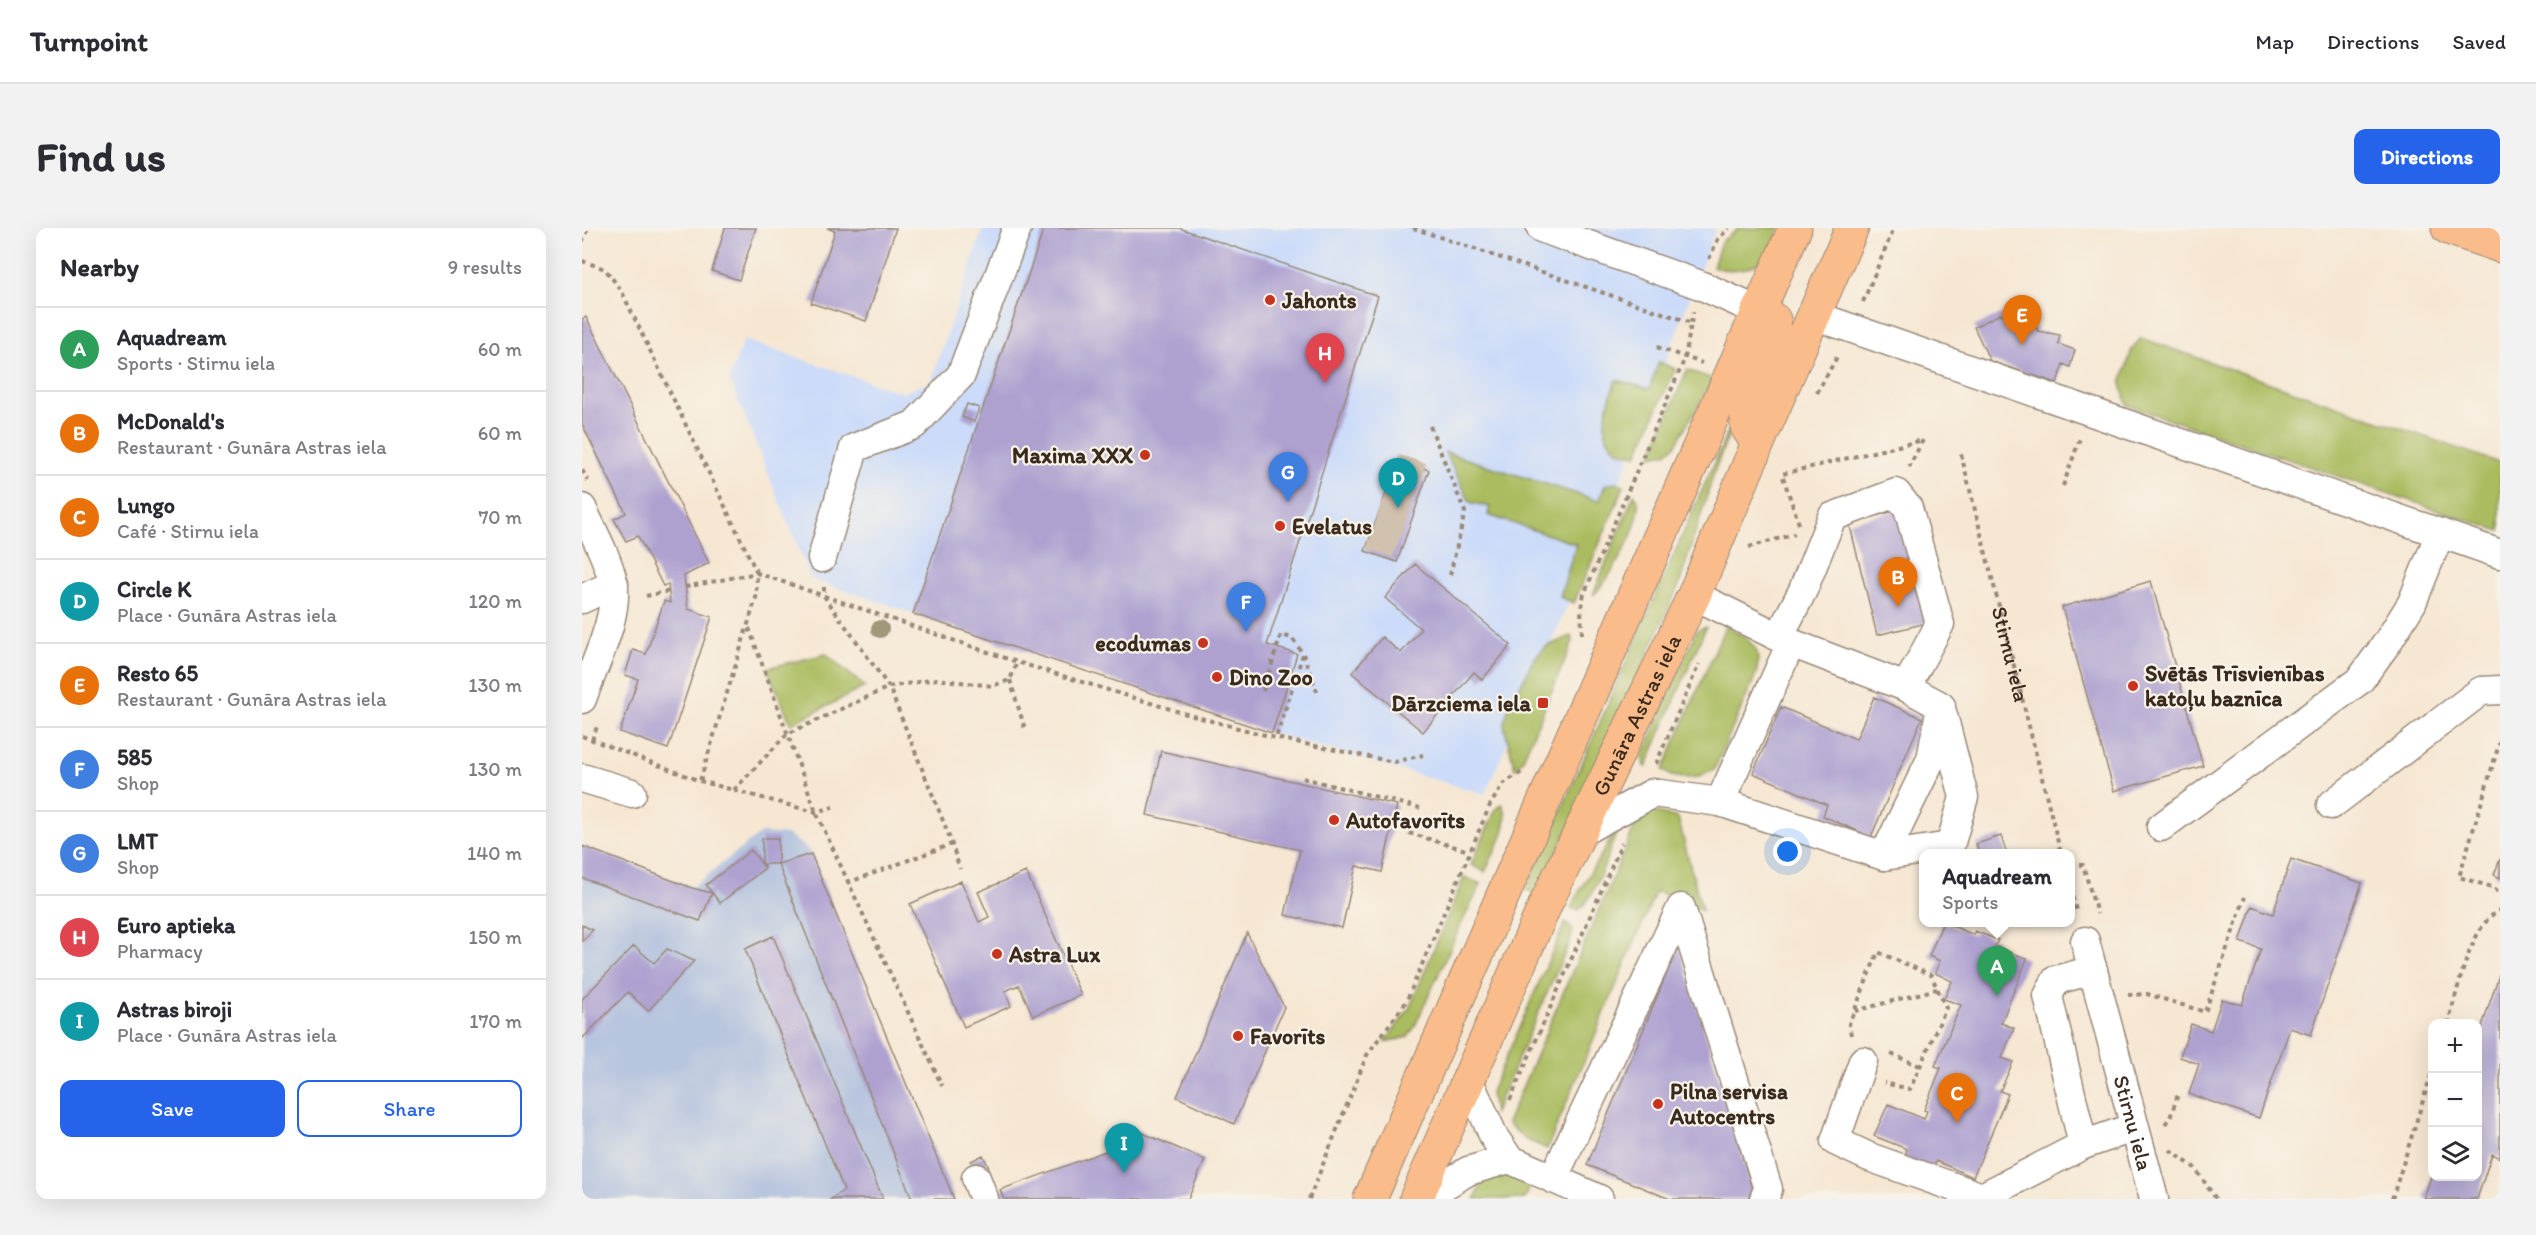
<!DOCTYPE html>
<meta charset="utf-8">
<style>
:root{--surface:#fff;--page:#f2f2f3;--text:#2b2b33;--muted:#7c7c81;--line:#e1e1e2;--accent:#2563eb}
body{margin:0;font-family:Itim,sans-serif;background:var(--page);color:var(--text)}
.controls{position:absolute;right:18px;bottom:18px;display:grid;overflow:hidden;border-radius:12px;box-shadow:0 6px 24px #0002}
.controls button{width:54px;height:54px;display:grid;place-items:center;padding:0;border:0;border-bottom:2px solid var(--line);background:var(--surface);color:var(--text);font:30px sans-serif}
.you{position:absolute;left:1206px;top:624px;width:21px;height:21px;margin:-15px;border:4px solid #fff;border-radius:50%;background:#1a73e8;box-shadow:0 0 0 9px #1a73e833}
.badge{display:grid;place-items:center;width:39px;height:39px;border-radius:50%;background:var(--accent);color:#fff;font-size:20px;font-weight:700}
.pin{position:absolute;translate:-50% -50px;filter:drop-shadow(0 2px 3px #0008)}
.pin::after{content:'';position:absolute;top:32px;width:21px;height:18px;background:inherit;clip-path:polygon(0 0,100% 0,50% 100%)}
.popup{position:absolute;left:1337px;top:621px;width:156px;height:78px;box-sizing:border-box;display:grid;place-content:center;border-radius:12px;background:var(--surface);filter:drop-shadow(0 2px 4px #0005);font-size:20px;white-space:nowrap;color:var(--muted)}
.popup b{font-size:22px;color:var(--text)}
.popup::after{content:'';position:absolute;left:50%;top:100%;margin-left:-12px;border:12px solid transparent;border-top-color:var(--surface)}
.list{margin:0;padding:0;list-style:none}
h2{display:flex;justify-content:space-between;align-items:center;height:78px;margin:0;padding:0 24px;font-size:26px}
h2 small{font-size:20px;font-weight:400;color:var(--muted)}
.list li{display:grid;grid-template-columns:39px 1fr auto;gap:18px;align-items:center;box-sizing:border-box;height:84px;padding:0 24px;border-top:2px solid var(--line)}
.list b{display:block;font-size:22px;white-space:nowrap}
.list p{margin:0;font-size:20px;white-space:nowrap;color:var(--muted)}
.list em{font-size:20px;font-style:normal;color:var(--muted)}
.actions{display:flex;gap:12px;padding:18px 24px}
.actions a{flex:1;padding:14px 0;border:2px solid var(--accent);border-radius:12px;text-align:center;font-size:21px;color:var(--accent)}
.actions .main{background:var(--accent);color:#fff}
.icon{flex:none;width:33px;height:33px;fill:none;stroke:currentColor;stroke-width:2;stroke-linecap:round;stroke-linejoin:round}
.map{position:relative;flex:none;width:1918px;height:971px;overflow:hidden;border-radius:12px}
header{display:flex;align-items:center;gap:36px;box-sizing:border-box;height:84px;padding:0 30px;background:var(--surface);border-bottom:2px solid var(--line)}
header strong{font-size:28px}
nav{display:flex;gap:33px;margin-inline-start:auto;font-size:21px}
.intro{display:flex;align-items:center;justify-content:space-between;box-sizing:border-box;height:144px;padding:0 36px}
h1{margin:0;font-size:42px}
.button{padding:15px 27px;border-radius:12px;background:var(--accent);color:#fff;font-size:21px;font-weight:700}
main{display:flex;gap:36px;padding:0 36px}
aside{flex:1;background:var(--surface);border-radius:12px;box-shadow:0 6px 24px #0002}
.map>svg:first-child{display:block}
.built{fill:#cbdbf9}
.industrial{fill:#b7c5de}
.green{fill:#aabc5f;stroke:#72733e;stroke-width:1.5}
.building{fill:#aea1d0}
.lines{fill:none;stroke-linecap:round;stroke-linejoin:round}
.minor-tunnel{stroke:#d1c1af;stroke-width:28;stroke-dasharray:28 14;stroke-linecap:butt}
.minor-casing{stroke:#988878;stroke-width:31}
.major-casing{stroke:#988878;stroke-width:35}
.path{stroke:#988878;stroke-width:4;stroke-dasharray:4.5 4.5;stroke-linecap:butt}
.minor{stroke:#fff;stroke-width:28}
.major{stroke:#f9bc8a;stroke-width:33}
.tree{fill:#a1977a}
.poi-dot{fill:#c8321e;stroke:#f7f3e8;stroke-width:2}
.labels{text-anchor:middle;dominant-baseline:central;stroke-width:4.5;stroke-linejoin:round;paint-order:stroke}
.poi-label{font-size:22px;font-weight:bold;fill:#3b2a1e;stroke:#f7f3e8;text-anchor:start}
.street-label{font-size:22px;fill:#3b2a1e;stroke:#f7f3e8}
</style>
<header>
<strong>Turnpoint</strong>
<nav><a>Map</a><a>Directions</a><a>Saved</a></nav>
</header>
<div class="intro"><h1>Find us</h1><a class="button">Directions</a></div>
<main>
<aside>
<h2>Nearby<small>9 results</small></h2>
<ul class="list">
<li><span class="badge" style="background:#2e9e5b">A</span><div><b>Aquadream</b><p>Sports · Stirnu iela</p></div><em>60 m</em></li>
<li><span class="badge" style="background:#e8710a">B</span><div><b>McDonald's</b><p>Restaurant · Gunāra Astras iela</p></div><em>60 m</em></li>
<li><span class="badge" style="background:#e8710a">C</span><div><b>Lungo</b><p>Café · Stirnu iela</p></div><em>70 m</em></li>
<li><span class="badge" style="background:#0f9aa8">D</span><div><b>Circle K</b><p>Place · Gunāra Astras iela</p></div><em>120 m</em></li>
<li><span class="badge" style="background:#e8710a">E</span><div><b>Resto 65</b><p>Restaurant · Gunāra Astras iela</p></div><em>130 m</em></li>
<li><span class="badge" style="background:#3f7fe0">F</span><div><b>585</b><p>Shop</p></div><em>130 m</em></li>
<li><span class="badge" style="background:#3f7fe0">G</span><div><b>LMT</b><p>Shop</p></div><em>140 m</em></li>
<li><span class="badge" style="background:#e0444e">H</span><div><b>Euro aptieka</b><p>Pharmacy</p></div><em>150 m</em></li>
<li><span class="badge" style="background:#0f9aa8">I</span><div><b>Astras biroji</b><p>Place · Gunāra Astras iela</p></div><em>170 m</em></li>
</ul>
<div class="actions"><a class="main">Save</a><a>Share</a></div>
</aside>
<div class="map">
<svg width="1918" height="971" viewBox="0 0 1918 971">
<rect width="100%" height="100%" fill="#f7f3e8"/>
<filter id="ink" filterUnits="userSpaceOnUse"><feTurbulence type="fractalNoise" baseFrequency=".0167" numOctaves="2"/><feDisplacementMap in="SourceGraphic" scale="12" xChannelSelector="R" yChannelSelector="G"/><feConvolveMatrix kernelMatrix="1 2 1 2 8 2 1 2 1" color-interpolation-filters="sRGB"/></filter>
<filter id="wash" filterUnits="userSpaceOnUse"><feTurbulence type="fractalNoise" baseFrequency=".008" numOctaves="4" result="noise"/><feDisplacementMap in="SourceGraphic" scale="24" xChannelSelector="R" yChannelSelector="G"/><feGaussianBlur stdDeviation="1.35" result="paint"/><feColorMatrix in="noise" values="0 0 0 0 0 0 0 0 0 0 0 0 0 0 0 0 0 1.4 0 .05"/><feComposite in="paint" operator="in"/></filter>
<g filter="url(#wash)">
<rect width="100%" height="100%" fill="#f6e7d3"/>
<!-- built -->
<path class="built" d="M 401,0 L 1134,0 L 1028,280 L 903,566 L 690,505 L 229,351 L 147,150 L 162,112 L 321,165 L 349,153 Z"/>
<!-- industrial -->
<path class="industrial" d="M 179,605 L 206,607 L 227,622 L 373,971 L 0,971 L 0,618 L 110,659 Z"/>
<!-- green -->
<path class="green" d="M 1157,0 L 1198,0 C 1195,7 1192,17 1188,23 C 1175,42 1152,45 1131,39 L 1139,14 Z
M 1559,110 L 1918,235 L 1918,303 L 1545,177 L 1539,156 L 1550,121 Z
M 1077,134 L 1093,141 L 1055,227 C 1050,226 1041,226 1037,223 C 1012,208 1027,173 1034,152 L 1067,161 Z
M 1105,142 L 1131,151 L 1093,218 L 1084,225 L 1069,228 Z
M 1166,158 L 1134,239 L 1097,357 L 956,667 L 944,662 Z
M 863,224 L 1017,273 L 1023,257 L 1034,254 L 1042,258 L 992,375 L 978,369 L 994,316 L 906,287 L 908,279 L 888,274 Z
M 1052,266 C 1054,269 1056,271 1056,274 C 1061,295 1027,354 1011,367 Z
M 1144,397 C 1167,413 1183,418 1173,449 L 1132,542 L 1117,549 L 1103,550 L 1089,548 L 1081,542 Z
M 1124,399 L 1064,539 L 1061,535 L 1061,528 L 1115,402 Z
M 989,408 L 991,413 L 940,533 L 933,541 L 922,497 L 925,484 L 952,431 L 963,419 Z
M 244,426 L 283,459 L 209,496 L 185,440 Z
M 920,576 C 932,595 911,625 903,644 L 889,637 L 913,583 Z
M 1071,583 L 1096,590 L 1120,683 L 1074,663 L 965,921 L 943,911 L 925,895 L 1059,584 Z
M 1032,606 L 1034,607 C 1026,625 1012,673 996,682 L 989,680 L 999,660 Z
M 882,649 L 899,656 L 877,701 L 832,800 L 826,809 L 803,814 L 827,781 Z
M 983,695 L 991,701 L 988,713 L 912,885 L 909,864 Z
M 925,946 L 949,956 L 943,971 L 893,971 L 903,947 Z"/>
<g id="blocks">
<!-- building -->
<path class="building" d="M 143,0 L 174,0 L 157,52 L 130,43 Z
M 245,0 L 314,0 L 284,93 L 229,75 L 253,3 Z
M 462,0 L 597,0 L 796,68 L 685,417 L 715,426 L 690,505 L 331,386 Z
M 1418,86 L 1452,96 L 1456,103 L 1478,107 L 1476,116 L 1493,122 L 1488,139 L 1481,136 L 1475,155 L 1408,133 L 1392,99 Z
M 4,89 L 127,335 L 102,348 L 106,381 L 130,389 L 86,521 L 38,504 L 56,451 L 43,447 L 51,422 L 64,426 L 82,373 L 88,375 L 86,356 L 81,358 L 56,308 L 44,313 L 32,291 L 44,285 L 0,196 L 0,91 Z
M 385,176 L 397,180 L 392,194 L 380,189 Z
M 816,232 L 847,242 L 815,334 L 783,323 Z
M 1321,281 L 1349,394 L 1295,407 L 1267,294 Z
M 833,336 L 929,417 L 900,452 L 892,444 L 841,504 L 770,445 L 800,409 L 819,425 L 839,401 L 803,370 Z
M 1569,353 L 1621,538 L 1532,563 L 1480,379 Z
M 1292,469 L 1340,490 L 1289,609 L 1241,588 L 1245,577 L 1171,545 L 1199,479 L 1274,511 Z
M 579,523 L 815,577 L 800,644 L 774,638 L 760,700 L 703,687 L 718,622 L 565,587 Z
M 1419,608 L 1425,626 L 1397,626 L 1394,616 Z
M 180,610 L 196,610 L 196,636 L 229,626 L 372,971 L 330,971 L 196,636 L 180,636 L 183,640 L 138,675 L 124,657 L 169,622 L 180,636 Z
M 0,618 L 110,660 L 130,665 L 118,693 L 0,650 Z
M 1709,631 L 1780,655 L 1729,807 L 1708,800 L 1677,890 L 1607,866 L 1617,836 L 1598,829 L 1609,796 L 1629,803 L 1640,771 L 1660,777 L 1679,721 L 1658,714 L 1670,678 L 1691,686 Z
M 1918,631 L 1918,650 L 1912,647 Z
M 444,644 L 499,767 L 451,788 L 437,757 L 423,763 L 429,778 L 382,799 L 328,676 L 379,653 L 397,694 L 407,689 L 396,664 Z
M 1361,694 L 1392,707 L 1393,703 L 1416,712 L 1413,718 L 1445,731 L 1419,795 L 1432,800 L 1420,830 L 1431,834 L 1418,863 L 1426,866 L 1391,949 L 1354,933 L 1350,942 L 1322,931 L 1325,921 L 1292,908 L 1306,876 L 1342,891 L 1345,883 L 1342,882 L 1359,840 L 1353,838 L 1379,777 L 1362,771 L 1370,753 L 1353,745 L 1358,733 L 1347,728 Z
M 0,697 L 11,702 L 0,713 Z
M 665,705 L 702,779 L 652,896 L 595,869 Z
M 191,708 L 301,971 L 249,971 L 262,962 L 163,721 Z
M 1097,716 L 1170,961 L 1166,971 L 1088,971 L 1005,937 Z
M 52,718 L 72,735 L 85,721 L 112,733 L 66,783 L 46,764 L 0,811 L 0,771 Z
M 1918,744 L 1918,930 L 1910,926 L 1895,971 L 1842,971 L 1849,948 L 1896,948 L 1896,810 Z
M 554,902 L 623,932 L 606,971 L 422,971 L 418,962 L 551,913 Z
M 401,927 L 407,940 L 395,946 L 389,933 Z"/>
</g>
</g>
<g filter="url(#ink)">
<use href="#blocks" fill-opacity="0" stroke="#988878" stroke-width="1.5"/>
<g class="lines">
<!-- minor-tunnel -->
<path class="minor-tunnel" d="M 813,240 L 844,250
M 805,262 L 836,273
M 796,286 L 828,295
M 789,307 L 820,318"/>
<defs>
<g id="minor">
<path d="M 959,0 L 1118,57 L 1176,83"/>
<path d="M 1231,87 L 1918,326"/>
<path d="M 0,280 C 11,304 25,328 31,354 C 38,387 11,439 0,471"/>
<path d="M 240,330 L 272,220 L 332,197 L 379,147 L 435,0"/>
<path d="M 0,371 L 32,356"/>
<path d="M 1197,409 L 1221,362 L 1250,289 L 1314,265 L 1326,280 L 1358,396 L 1324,459"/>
<path d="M 0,550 L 50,565"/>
<path d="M 1138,574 L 1209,415"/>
<path d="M 1749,577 L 1899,463 L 1918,462"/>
<path d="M 1579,599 L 1778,452 L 1805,415 L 1830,375 L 1858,305"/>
<path d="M 999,604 L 1071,565 L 1138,574 L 1302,628 L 1349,531 L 1359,478 L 1324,459 L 1209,415 L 1112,367"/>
<path d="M 1302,628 L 1368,618 L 1382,569 L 1361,487"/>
<path id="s2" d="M 1503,713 L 1572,971"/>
<path d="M 1281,833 L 1253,913 L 1287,929 L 1400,969 L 1501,917 L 1553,899"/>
<path d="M 886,851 L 912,909 L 927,931 L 1017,971"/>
<path d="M 1501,917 L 1466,768 L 1474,752 L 1511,742"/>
<path d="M 394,950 L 402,971"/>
<path d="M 971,951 L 1099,680 L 1186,961 L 1182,971"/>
<path d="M 840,971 L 886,943 L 927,931"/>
</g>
<g id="major">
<path d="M 1866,0 L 1918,18"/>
<path d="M 1175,214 L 1165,199 L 1165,185 L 1193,100 L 1192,92 L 1176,83"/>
<path d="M 788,971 L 1213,0"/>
<path id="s3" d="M 834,971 L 964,675 L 1112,367 L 1176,215 L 1270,0"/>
</g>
</defs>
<!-- minor casing -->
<use href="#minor" class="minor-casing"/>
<!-- major casing -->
<use href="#major" class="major-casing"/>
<!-- path -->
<g class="path">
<path d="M 831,0 L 1107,94"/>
<path d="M 0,14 L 6,0"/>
<path d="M 1127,31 L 1136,11 L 1147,0"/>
<path d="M 0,33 L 23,41 L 39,62 L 175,345 L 174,370 L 118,553"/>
<path d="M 1281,74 L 1312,0"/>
<path d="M 1075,119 L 1120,135"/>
<path d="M 1235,165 L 1256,127"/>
<path d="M 848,198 L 883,284 L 868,347"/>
<path id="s1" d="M 1379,226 L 1479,626"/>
<path d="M 0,242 L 6,253"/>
<path d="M 1481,258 L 1498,210"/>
<path d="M 1217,296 L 1200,246 L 1341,212 L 1327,239"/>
<path d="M 1167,319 L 1213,306"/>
<path d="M 103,359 L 175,345 L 435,434 L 611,488 L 694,510 L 812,534 L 841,527"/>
<path d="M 242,359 L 242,368 L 307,459 L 366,605 L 378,641"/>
<path d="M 64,368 L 87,363"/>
<path d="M 167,400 L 234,584 L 360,858"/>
<path d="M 1000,406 L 999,380 L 1002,366 L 1103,130 L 1111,84"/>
<path d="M 721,426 L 736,466"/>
<path d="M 428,452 L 443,501"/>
<path d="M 681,463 L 699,407 L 710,410 L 721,426 L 694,510"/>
<path d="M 0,508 L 118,553 L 221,581 L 234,584 L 251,579"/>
<path d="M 10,512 L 16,496"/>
<path d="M 1918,513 L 1877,649 L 1913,660 L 1918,668"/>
<path d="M 1074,536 L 1117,436"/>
<path d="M 721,550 L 838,580"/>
<path d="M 152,562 L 205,506 L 307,459 L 354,451 L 410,458 L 428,452 L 435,434"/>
<path d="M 827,605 L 887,623"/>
<path d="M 1488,637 L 1501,637 L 1515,686"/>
<path d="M 265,655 L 370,616"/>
<path d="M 1488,660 L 1495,686"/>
<path d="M 1546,767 L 1565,766 L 1623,784 L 1663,669"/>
<path d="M 1273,783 L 1355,761"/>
<path d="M 1866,796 C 1875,765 1888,696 1918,682"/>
<path d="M 1269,807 L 1267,796 L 1296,724 L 1349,747 L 1364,780 L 1328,861 L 1302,855"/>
<path d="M 1309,826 L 1338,838"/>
<path d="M 928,872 L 1040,615"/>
<path d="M 1583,896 L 1588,890 L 1596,866"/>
<path d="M 1588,922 L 1613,940 L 1634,971"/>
<path d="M 727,971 L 785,827 L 824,774 L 908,577 L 922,555 L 940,544"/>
<path d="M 1810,971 L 1850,844"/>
</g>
<!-- minor -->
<use href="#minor" class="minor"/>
<!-- major -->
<use href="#major" class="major"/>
</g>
<!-- trees -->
<circle class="tree" cx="298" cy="401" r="9"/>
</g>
<!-- markers -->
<g class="poi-dot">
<circle cx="688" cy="72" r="6"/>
<circle cx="563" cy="227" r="6"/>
<circle cx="698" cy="298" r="6"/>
<circle cx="621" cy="415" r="6"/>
<circle cx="635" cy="449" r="6"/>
<circle cx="1551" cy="458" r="6"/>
<rect x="955" y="469" width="12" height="12" rx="3"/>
<circle cx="752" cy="592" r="6"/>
<circle cx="415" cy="726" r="6"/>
<circle cx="656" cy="808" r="6"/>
<circle cx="1076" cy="876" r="6"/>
</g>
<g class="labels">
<!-- poi labels -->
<g class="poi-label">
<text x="700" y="72">Jahonts</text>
<text x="551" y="227" text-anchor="end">Maxima XXX</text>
<text x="710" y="298">Evelatus</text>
<text x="609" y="415" text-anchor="end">ecodumas</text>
<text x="1563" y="445">Svētās Trīsvienības<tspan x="1563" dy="25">katoļu baznīca</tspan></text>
<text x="647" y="449">Dino Zoo</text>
<text x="949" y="475" text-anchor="end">Dārzciema iela</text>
<text x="764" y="592">Autofavorīts</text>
<text x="427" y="726">Astra Lux</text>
<text x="668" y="808">Favorīts</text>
<text x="1088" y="863">Pilna servisa<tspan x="1088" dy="25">Autocentrs</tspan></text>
</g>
<!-- street labels -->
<g class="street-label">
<text stroke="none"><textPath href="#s1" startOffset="206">Stirnu iela</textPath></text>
<text stroke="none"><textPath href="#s3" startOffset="532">Gunāra Astras iela</textPath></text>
<text stroke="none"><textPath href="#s2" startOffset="188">Stirnu iela</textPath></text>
</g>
</g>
</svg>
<div class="controls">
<button>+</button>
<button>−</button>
<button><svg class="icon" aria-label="layers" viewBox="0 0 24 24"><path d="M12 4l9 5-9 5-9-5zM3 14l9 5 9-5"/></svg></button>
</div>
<div class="you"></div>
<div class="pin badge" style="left:1415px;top:768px;background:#2e9e5b">A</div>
<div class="popup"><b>Aquadream</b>Sports</div>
<div class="pin badge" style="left:1316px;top:379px;background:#e8710a">B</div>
<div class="pin badge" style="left:1375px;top:895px;background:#e8710a">C</div>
<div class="pin badge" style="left:816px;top:280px;background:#0f9aa8">D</div>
<div class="pin badge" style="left:1440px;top:117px;background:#e8710a">E</div>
<div class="pin badge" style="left:664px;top:404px;background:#3f7fe0">F</div>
<div class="pin badge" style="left:706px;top:274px;background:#3f7fe0">G</div>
<div class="pin badge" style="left:743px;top:155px;background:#e0444e">H</div>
<div class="pin badge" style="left:542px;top:945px;background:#0f9aa8">I</div>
</div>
</main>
